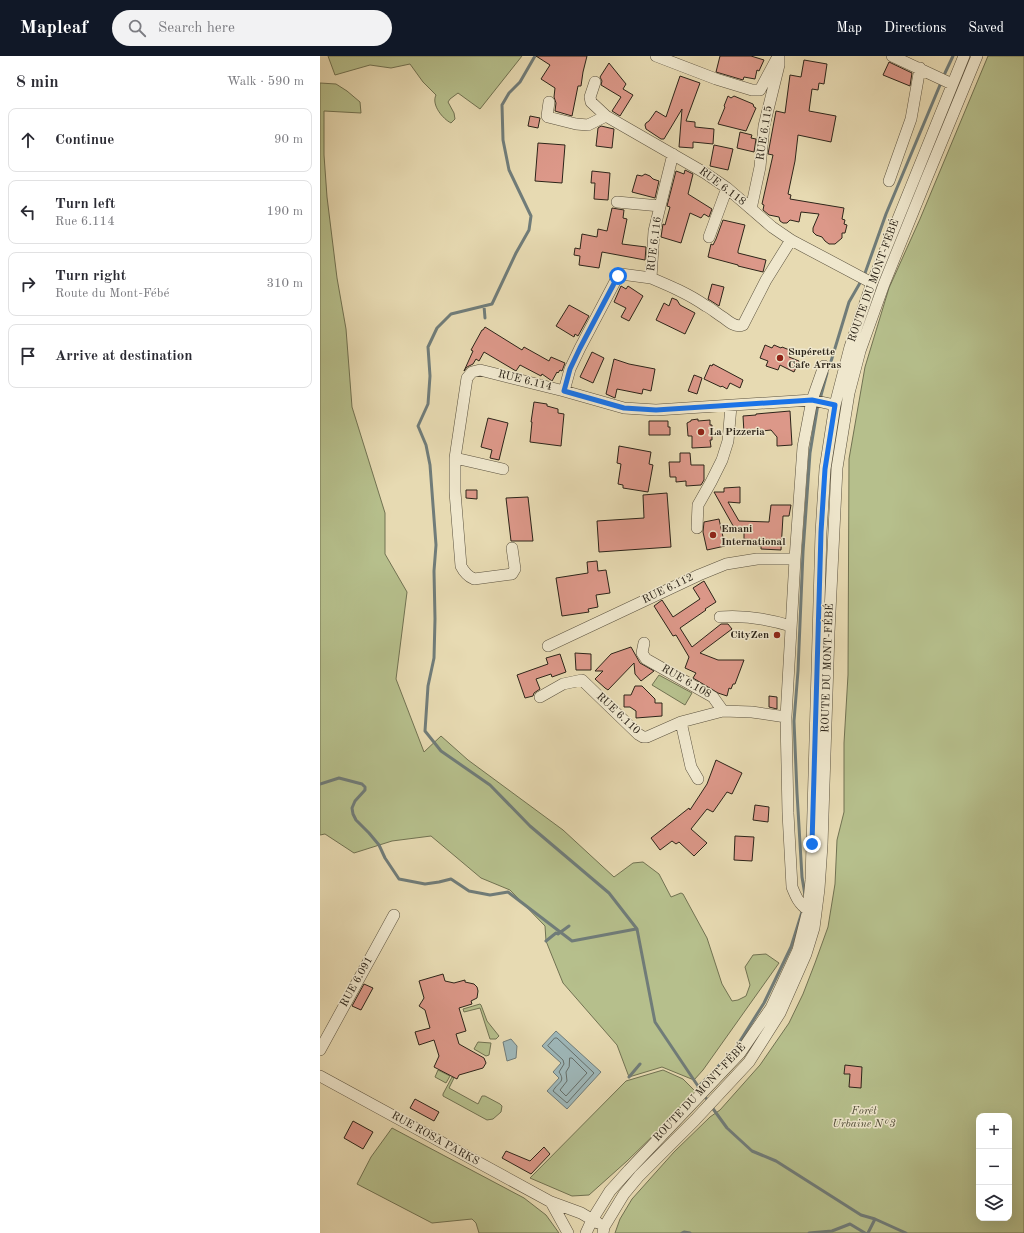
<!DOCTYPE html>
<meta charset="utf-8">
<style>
:root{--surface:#fff;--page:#f2f2f3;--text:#2b2b33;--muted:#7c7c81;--line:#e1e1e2;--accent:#111827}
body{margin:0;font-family:"Old Standard TT",serif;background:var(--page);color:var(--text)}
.controls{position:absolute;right:12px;bottom:12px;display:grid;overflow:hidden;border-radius:8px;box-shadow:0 4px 16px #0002}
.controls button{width:36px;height:36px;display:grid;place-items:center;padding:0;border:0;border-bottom:1px solid var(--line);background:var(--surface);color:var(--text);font:20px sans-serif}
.stop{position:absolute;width:12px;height:12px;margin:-9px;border:3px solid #1a73e8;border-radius:50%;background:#fff}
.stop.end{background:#1a73e8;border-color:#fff;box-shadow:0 1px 4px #0008}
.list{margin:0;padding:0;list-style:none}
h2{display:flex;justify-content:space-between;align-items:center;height:52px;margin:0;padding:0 16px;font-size:17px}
h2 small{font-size:13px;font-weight:400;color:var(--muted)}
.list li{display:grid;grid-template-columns:26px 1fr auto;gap:12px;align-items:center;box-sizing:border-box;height:64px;margin:0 8px 8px;padding:0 8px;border:1px solid var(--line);border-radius:8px}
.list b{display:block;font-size:15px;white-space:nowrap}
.list p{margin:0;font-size:13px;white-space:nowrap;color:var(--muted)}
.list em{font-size:13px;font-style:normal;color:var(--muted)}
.icon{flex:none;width:22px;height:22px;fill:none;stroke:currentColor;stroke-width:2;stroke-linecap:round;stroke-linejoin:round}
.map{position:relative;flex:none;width:704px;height:1177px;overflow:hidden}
header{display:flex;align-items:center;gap:24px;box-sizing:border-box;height:56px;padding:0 20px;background:var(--accent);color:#fff}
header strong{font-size:19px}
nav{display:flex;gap:22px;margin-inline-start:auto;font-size:14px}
.search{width:280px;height:36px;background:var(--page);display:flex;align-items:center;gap:10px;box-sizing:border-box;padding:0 14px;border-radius:22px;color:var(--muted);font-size:15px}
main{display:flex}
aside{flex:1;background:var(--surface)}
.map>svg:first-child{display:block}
.green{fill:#b6bf8c;stroke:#717252;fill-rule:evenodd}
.water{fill:#9eb7b9;stroke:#707c79}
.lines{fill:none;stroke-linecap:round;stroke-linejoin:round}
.shore{stroke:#656e69;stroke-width:1}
.stream{stroke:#707c79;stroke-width:3}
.building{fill:#dc9889;stroke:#2c2419}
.minor-casing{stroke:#5b523f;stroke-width:12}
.minor{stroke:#efe7cd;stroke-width:11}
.route{stroke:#1a73e8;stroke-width:5}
.poi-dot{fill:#8f2418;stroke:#efe7cd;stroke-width:1.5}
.labels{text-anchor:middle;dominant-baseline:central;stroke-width:3;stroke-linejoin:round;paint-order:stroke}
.street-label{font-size:11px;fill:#2c2419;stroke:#efe7cd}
.poi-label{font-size:11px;font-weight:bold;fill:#2c2419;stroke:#efe7cd;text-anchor:start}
.park-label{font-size:11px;font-style:italic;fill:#4e4b36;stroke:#efe7cd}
</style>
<header>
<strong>Mapleaf</strong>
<div class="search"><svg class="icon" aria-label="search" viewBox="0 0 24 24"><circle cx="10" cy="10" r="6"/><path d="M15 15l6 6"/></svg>Search here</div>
<nav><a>Map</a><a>Directions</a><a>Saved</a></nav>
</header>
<main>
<aside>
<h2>8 min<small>Walk · 590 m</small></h2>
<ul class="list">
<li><svg class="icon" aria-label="ahead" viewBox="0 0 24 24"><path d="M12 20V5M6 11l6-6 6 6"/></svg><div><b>Continue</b></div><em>90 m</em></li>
<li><svg class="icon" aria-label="left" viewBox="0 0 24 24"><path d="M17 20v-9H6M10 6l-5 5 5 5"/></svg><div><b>Turn left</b><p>Rue 6.114</p></div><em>190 m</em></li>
<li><svg class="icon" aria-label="right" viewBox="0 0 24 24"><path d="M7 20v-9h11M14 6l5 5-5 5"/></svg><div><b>Turn right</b><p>Route du Mont-Fébé</p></div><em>310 m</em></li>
<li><svg class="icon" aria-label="arrive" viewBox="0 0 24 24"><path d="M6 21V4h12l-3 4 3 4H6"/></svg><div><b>Arrive at destination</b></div></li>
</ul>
</aside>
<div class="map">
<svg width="704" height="1177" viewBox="0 0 704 1177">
<rect width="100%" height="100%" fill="#e7dab2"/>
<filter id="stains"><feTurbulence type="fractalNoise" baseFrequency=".005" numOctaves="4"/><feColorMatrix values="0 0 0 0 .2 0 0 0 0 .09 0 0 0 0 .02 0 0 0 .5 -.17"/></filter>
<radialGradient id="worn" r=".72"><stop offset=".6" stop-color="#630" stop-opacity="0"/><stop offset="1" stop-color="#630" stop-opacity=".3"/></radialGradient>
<!-- green -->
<path class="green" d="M 8,0 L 202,0 L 160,53 L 138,37 L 130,43 L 128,46 L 134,57 L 135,63 L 131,67 C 123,63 111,49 116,39 L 103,26 L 90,8 L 71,12 L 50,9 L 15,19 Z
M 668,0 L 704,0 L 704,1177 L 295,1177 L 300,1163 L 312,1143 L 354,1096 L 390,1061 L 400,1054 L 440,1009 L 469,967 L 483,938 L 495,907 L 508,871 L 515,828 L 517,784 L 524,756 L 524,687 L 528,619 L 529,403 L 545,311 L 569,232 L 600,163 ZM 659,1060 L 689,1060 L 689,1162 L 659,1162 Z
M 0,27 L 16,28 L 27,35 L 40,46 L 41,57 L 4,55 L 4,99 L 7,141 L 17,222 L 26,273 L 32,351 L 65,457 L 65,498 L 87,536 L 76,623 L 104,696 L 121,680 L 148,704 L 243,774 L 294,821 L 313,807 L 323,806 L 339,818 L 351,841 L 361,837 L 363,838 L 387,882 L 402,928 L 412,945 L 418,944 L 426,940 L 430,929 L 425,911 L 433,899 L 446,898 L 459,907 L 383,1014 L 374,1024 L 342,1011 L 309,1021 L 297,989 L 243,927 L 226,885 L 225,870 L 190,834 L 161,822 L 111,780 L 72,785 L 34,797 L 5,778 L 0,779 Z
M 339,619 L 372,637 L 365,649 L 332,629 Z
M 160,948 L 161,949 L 167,965 L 179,980 L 176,983 L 170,983 L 160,952 L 144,956 L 143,953 Z
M 158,986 L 171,987 L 169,999 L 166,1000 L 154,993 Z
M 118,1014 L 130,1020 L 126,1027 L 115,1021 Z
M 343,1014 L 363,1023 L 377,1037 L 307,1105 L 269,1139 L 252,1140 L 210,1122 L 306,1025 Z
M 132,1021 L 134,1022 L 129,1032 L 158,1048 L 162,1040 L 165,1040 L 180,1048 L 182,1050 L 181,1056 L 173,1063 L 167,1064 L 123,1040 L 123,1038 Z
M 72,1072 L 204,1142 L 226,1159 L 239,1177 L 159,1177 L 156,1167 L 152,1163 L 112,1167 L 37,1128 L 51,1101 Z"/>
<!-- water -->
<path class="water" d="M 236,975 L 281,1016 L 247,1053 L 227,1035 L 239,1022 L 233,1016 L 241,1007 L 222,990 Z
M 191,983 L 197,990 L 196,1002 L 187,1005 L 183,986 Z"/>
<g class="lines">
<!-- shore -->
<path class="shore" d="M 235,982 L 237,982 L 274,1017 L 247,1047 L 233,1035 C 238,1026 246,1026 239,1016 L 244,1008 L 243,1004 L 228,990 Z
M 250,1002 L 252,1002 L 267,1017 L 246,1040 L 240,1034 L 247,1025 L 246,1016 L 249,1011 Z"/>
<!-- stream -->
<path class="stream" d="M 215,0 L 200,26 L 189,37 L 182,49 L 183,84 L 189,114 L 211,160 L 209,174 L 196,197 L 172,248 L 131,258 L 117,272 L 108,291 L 110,320 L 108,348 L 98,370 L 106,389 L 110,409 L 116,489 L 114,515 L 115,563 L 114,602 L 108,630 L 105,675 L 121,695 L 170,729 L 210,770 L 289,837 L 317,873 L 335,966 L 388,1045
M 625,17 L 633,0
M 164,250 L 165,262
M 509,312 L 529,246 L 544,220 L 566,158 L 620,29
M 500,343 L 507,317
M 0,728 L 19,722 L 42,728 L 45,731 L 45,734 L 35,745 L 32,752 L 33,758 L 36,764 L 49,777 L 59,789 L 65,802 L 79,823 L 105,828 L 119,826 L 131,823 L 149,835 L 170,839 L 188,836 L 252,885 L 316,873
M 485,839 L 482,821 L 477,737 L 474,665 L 478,615 L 483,496 L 490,397 L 498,348
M 226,885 L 236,877 L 238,878 L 249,870
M 309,1021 L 320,1008
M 378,1031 L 415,993 L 444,947 L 471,891 L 482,856
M 391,1050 L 407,1072 L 432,1095 L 456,1105 L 541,1159 L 555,1163 L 586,1177
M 362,1177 L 364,1176 L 370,1177
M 489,1177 L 512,1175 L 530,1168 L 545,1177
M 548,1177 L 555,1163"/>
</g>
<!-- building -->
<path class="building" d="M 216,0 L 267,0 L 263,16 L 261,30 L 258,30 L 252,60 L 235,55 L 236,47 L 234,41 L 235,32 L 221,23 L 230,9 Z
M 400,0 L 431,0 L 444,4 L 439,15 L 437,14 L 435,23 L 424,21 L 423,24 L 396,16 Z
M 484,4 L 507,8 L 504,28 L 499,27 L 498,34 L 492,33 L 489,55 L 516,60 L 511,86 L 478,79 L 475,105 L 468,138 L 471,139 L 470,143 L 524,152 L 522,163 L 525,164 L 524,168 L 527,169 L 525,177 L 522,177 L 522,182 L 515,188 L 509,188 L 505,185 L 502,181 L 496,179 L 493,176 L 493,172 L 499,158 L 481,156 L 479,166 L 470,164 L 467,167 L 463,167 L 460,165 L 459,161 L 449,159 L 443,154 L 444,149 L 442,148 L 453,99 L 448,98 L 456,55 L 465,57 L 470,19 L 481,21 Z
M 569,6 L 592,17 L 590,30 L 563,19 Z
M 289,7 L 306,28 L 303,33 L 313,39 L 300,60 L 292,55 L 301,41 L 281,29 L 282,25 L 280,21 Z
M 360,20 L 380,27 L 366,65 L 375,66 L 375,71 L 394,73 L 393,88 L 373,86 L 373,92 L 359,91 L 362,53 L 344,83 L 341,83 L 326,73 L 325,69 L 326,67 L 329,65 L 336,55 L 346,61 Z
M 408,40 L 411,42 L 414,40 L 433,48 L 434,51 L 436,52 L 426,75 L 398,68 L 405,51 L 404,50 Z
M 210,60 L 220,62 L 218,72 L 208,70 Z
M 281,70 L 294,73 L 292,92 L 276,90 L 278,72 Z
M 420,76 L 432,79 L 431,82 L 436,83 L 434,96 L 417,92 Z
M 218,87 L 245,89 L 242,127 L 215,125 Z
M 394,89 L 413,93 L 408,114 L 390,110 Z
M 365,114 L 373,118 L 368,138 L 392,153 L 389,161 L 384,158 L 381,162 L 370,157 L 361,187 L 341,181 L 343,168 L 345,169 L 350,151 L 347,150 L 356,115 L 364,118 Z
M 272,115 L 290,117 L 288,144 L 274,143 L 275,127 L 271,127 Z
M 325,118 L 330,120 L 333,123 L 339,125 L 335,142 L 312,136 L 317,119 L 322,120 Z
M 292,152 L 304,154 L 303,162 L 307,163 L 302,188 L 326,191 L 325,204 L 282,196 L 279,212 L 259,209 L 260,200 L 254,199 L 255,192 L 260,193 L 262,178 L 277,181 L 278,173 L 287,175 Z
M 403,164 L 425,169 L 418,195 L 418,197 L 446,204 L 443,216 L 418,210 L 418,209 L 388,201 L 391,188 L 393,189 L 396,183 Z
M 392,228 L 404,231 L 399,250 L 388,243 Z
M 301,230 L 306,233 L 308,230 L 323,240 L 309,265 L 301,261 L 306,252 L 294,246 Z
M 352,242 L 357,244 L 360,249 L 375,257 L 365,278 L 336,264 L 344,247 L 349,250 Z
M 249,249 L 269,260 L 258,280 L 255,278 L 254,281 L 236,270 Z
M 165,271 L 202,294 L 204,291 L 229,305 L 231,301 L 245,307 L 242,315 L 240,314 L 238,317 L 237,316 L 232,325 L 222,318 L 221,320 L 200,309 L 196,315 L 164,296 L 159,305 L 156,303 L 153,308 L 147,311 L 144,315 L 153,295 L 151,294 L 162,274 L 163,274 Z
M 445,289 L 452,292 L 454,289 L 461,292 L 462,291 L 472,295 L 469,301 L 479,305 L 474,316 L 460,309 L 458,314 L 446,310 L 448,305 L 440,302 Z
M 272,296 L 284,302 L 273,327 L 260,321 Z
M 294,303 L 309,308 L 335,313 L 331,335 L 323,333 L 322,338 L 297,333 L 295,342 L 286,338 Z
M 393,308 L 423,324 L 420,332 L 410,327 L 407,333 L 402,330 L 401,331 L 384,323 L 390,309 L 392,310 Z
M 374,319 L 382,322 L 377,338 L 368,335 Z
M 214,346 L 227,348 L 227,350 L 238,353 L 238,357 L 244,358 L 241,390 L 210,386 L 212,366 L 211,366 Z
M 470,355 L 472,389 L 457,390 L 457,381 L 451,374 L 424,377 L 423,360 L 436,359 L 436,358 Z
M 168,362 L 188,367 L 179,404 L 170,402 L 172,394 L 161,391 Z
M 378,363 L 378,365 L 390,364 L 390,369 L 392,369 L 392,384 L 390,384 L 391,391 L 372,392 L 372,380 L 368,380 L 367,367 L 371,365 L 371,364 Z
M 329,365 L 348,365 L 348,371 L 350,371 L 350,379 L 329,379 Z
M 299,390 L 331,396 L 329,408 L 333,409 L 328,436 L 303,432 L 303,429 L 298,428 L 301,408 L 297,407 Z
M 360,397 L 370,397 L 371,409 L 384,409 L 384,424 L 381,429 L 366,430 L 366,425 L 356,426 L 356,421 L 350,421 L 349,406 L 360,406 Z
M 420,431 L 420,447 L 408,446 L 419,465 L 449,466 L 451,449 L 471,449 L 469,460 L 463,460 L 461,494 L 441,493 L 441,490 L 435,489 L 435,484 L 424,483 L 424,471 L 416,475 L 394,436 L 404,436 L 404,432 Z
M 146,434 L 157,434 L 157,443 L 146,442 Z
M 347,437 L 351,491 L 279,496 L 277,465 L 324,462 L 323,439 Z
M 208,441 L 213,485 L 191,485 L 186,442 Z
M 399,463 L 405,490 L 387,494 L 383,476 L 384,466 Z
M 277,505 L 278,515 L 286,514 L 290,537 L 276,539 L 278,551 L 268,553 L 269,556 L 242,560 L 236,522 L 268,517 L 267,506 Z
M 384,525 L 396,546 L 385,553 L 386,554 L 360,572 L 372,591 L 401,568 L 408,568 L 412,573 L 380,597 L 398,604 L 424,604 L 415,628 L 413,628 L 411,633 L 409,632 L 407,640 L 398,637 L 373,622 L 376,617 L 365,612 L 369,601 L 356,579 L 353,580 L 334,550 L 342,544 L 353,561 L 380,543 L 373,532 Z
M 311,591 L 320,607 L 334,615 L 321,625 L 315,618 L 314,607 L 288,634 L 285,632 L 275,623 L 283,615 L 275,615 L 291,598 Z
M 255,597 L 271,598 L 271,614 L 256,614 Z
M 240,598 L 246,616 L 232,621 L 231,618 L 216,623 L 220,633 L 214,637 L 213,640 L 205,642 L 197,619 L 228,608 L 226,602 Z
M 315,630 L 322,630 L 335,643 L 335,647 L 342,647 L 342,660 L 316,662 L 316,655 L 310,651 L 304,651 L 304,639 L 311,639 Z
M 449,640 L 457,641 L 457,653 L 449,651 Z
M 396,704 L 422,717 L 412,738 L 407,736 L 393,756 L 387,753 L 371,773 L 387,787 L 374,800 L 359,786 L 356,788 L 352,785 L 340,794 L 331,782 L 369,752 L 370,754 L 387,728 Z
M 435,749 L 449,751 L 448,766 L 433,764 Z
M 415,780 L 434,781 L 432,805 L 414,804 Z
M 123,918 L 125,925 L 134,927 L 145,924 L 145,926 L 154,928 L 157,931 L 158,935 L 157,942 L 151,945 L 152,948 L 139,952 L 146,975 L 136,978 L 139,988 L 164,1002 L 166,1007 L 163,1012 L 139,1019 L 137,1023 L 114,1011 L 119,1000 L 114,984 L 99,989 L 95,976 L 110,972 L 105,954 L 99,950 L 104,942 L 99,925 Z
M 44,928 L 53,932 L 41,954 L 32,950 Z
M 525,1009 L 542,1011 L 541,1032 L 529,1031 L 530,1018 L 524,1018 Z
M 95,1043 L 119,1056 L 114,1065 L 90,1052 Z
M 33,1065 L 53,1076 L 43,1093 L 24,1082 Z
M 224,1091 L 230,1098 L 211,1118 L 182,1102 L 186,1095 L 210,1105 Z"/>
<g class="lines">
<defs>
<path id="minor" d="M 336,0 L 396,23 L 432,34 L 440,34 L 456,4
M 572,0 L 632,28
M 275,26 L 270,41 L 271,46 L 286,60 L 385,117 L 407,132 L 452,171 L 471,184 L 552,227
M 229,46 L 227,60 L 228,61 L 256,68 L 268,69 L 286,60
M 353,98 L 334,175 L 331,222 C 350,230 369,238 386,250 C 392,253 397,258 404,262 C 409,266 416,272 423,269 L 446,224 L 471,184
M 569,125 L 591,63 L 600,12
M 297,146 L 340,150
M 431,153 L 440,111 L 444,70 L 459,9 L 459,0
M 389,181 L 407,132
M 244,335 L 250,313 L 260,292 L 298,220 L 301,218 L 331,222
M 135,402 L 135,436 L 141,510 C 144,516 147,520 154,523 L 192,518 L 195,513 L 192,492
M 183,413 L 135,402 L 147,322 L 152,316 L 160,314 L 244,335 L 304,352 L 336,354 L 492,344 L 515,349
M 377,472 L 378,449 L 391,426 L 402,404 L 408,385 L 411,350
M 400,561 C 424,559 448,563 471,570
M 324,587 L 322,597 L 326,603 L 393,641 L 403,655 L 432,656 L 466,661
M 228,590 L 379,519 L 406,508 L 437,503 L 475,503
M 220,641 L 243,628 L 262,624 L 318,678 L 323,681 L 327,681 L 361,666 L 403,655
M 361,666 L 371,711 L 378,723
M 488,854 C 479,848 476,841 472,831 L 468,757 L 466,661 L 475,503 L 483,391 L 492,344 L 504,310
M 0,994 L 74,859
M 0,1020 L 231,1146 L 261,1157 L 278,1167
M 231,1146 L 248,1177
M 266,1177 L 272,1164 L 290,1135 L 309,1114 L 420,997 L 451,952 L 478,894 L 488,854 L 491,824 L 501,477 L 505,413 L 515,349 L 530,291 L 552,227 L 644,0
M 283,1177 L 284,1171 L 304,1138 L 319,1120 L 375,1064 L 429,1006 L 460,957 L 486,898 L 494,872 L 499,833 L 502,789 L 509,576 L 517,412 L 529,337 L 540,295 L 564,228 L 606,124 L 657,0"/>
</defs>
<!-- minor casing -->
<use href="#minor" class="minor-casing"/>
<!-- minor -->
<use href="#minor" class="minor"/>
</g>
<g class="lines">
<!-- route -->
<path class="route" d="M 298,220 L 260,292 L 250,313 L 244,335 L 304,352 L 336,354 L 492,344 L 515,349 L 505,413 L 501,476 L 492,788"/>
</g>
<!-- markers -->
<g class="poi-dot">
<circle cx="460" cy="302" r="4"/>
<circle cx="381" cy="376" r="4"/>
<circle cx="393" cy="479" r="4"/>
<circle cx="457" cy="579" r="4"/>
</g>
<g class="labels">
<!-- street labels -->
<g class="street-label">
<text transform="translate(445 77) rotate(-81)">RUE 6.115</text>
<text transform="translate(402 131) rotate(37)">RUE 6.118</text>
<text transform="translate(335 188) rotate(-83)">RUE 6.116</text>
<text transform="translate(554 225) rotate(-70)">ROUTE DU MONT-FÉBÉ</text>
<text transform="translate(205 325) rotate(14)">RUE 6.114</text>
<text transform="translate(348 533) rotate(-26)">RUE 6.112</text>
<text transform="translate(508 612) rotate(-88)">ROUTE DU MONT-FÉBÉ</text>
<text transform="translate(366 626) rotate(30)">RUE 6.108</text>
<text transform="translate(298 658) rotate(43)">RUE 6.110</text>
<text transform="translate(37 926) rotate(-61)">RUE 6.091</text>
<text transform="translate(380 1037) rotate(-47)">ROUTE DU MONT-FÉBÉ</text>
<text transform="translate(115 1083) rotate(29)">RUE ROSA PARKS</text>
</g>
<!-- poi labels -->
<g class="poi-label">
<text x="468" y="296">Supérette<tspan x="468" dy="13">Cafe Arras</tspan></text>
<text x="389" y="376">La Pizzeria</text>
<text x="401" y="473">Emani<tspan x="401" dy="13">International</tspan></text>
<text x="449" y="579" text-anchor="end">CityZen</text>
</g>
<!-- park labels -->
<g class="park-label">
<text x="544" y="1055">Forêt<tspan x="544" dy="13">Urbaine N°3</tspan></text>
</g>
</g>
<rect width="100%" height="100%" filter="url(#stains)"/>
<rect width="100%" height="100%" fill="url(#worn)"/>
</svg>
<div class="controls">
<button>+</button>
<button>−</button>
<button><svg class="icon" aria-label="layers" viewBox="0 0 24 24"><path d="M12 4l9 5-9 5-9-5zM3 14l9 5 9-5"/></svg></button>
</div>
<div class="stop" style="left:298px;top:220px"></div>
<div class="stop end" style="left:492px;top:788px"></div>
</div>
</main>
